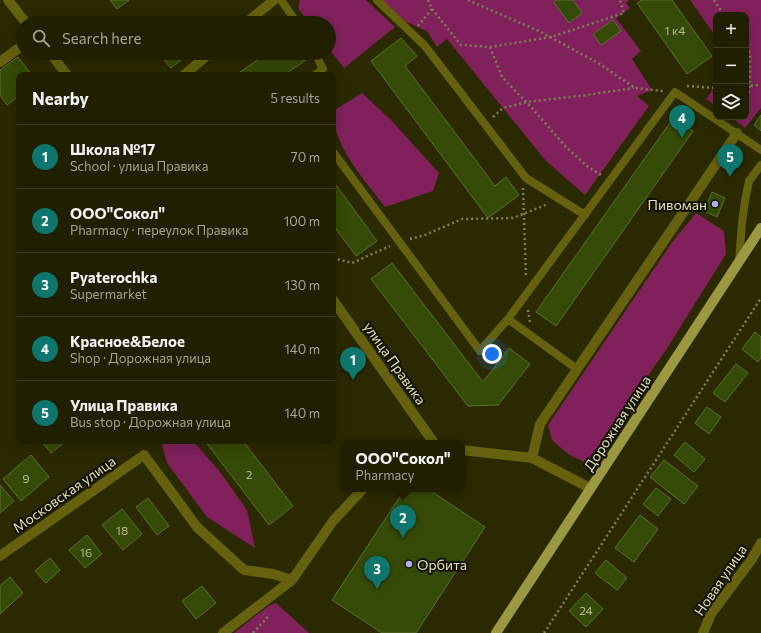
<!DOCTYPE html>
<meta charset="utf-8">
<style>
:root{--surface:#201f00;--page:#2d2c0f;--text:#f1f3f6;--muted:#a2a299;--line:#3d3d22;--accent:#0f766e}
body{margin:0;font-family:Commissioner,sans-serif;background:var(--page);color:var(--text)}
.controls{position:absolute;right:12px;top:12px;display:grid;overflow:hidden;border-radius:8px;box-shadow:0 4px 16px #0002}
.controls button{width:36px;height:36px;display:grid;place-items:center;padding:0;border:0;border-bottom:1px solid var(--line);background:var(--surface);color:var(--text);font:20px sans-serif}
.you{position:absolute;left:492px;top:354px;width:14px;height:14px;margin:-10px;border:3px solid #fff;border-radius:50%;background:#1a73e8;box-shadow:0 0 0 6px #1a73e833}
.badge{display:grid;place-items:center;width:26px;height:26px;border-radius:50%;background:var(--accent);color:#fff;font-size:13px;font-weight:700}
.pin{position:absolute;translate:-50% -33px;filter:drop-shadow(0 1px 2px #0008)}
.pin::after{content:'';position:absolute;top:21px;width:14px;height:12px;background:inherit;clip-path:polygon(0 0,100% 0,50% 100%)}
.popup{position:absolute;left:341px;top:440px;width:124px;height:52px;box-sizing:border-box;display:grid;place-content:center;border-radius:8px;background:var(--surface);filter:drop-shadow(0 1px 3px #0005);font-size:13px;white-space:nowrap;color:var(--muted)}
.popup b{font-size:15px;color:var(--text)}
.popup::after{content:'';position:absolute;left:50%;top:100%;margin-left:-8px;border:8px solid transparent;border-top-color:var(--surface)}
.list{margin:0;padding:0;list-style:none}
h2{display:flex;justify-content:space-between;align-items:center;height:52px;margin:0;padding:0 16px;font-size:17px}
h2 small{font-size:13px;font-weight:400;color:var(--muted)}
.list li{display:grid;grid-template-columns:26px 1fr auto;gap:12px;align-items:center;box-sizing:border-box;height:64px;padding:0 16px;border-top:1px solid var(--line)}
.list b{display:block;font-size:15px;white-space:nowrap}
.list p{margin:0;font-size:13px;white-space:nowrap;color:var(--muted)}
.list em{font-size:13px;font-style:normal;color:var(--muted)}
.icon{flex:none;width:22px;height:22px;fill:none;stroke:currentColor;stroke-width:2;stroke-linecap:round;stroke-linejoin:round}
.map{position:relative;flex:none;width:761px;height:633px;overflow:hidden}
.search{position:absolute;background:var(--surface);box-shadow:0 4px 16px #0002;left:16px;top:16px;width:320px;height:44px;display:flex;align-items:center;gap:10px;box-sizing:border-box;padding:0 14px;border-radius:22px;color:var(--muted);font-size:15px}
.panel{position:absolute;background:var(--surface);box-shadow:0 4px 16px #0002;left:16px;top:72px;width:320px;height:372px;border-radius:8px}
.map>svg:first-child{display:block}
.green{fill:#80215c}
.building{fill:#354a06;stroke:#58712c}
.lines{fill:none;stroke-linecap:round;stroke-linejoin:round}
.path{stroke:#7f7e56;stroke-width:2.5;stroke-dasharray:2 3;stroke-linecap:butt}
.service{stroke:#65610f;stroke-width:8}
.minor{stroke:#65610f;stroke-width:10}
.primary{stroke:#9c9841;stroke-width:10}
.poi-dot{fill:#b2adf9;stroke:#121100;stroke-width:1.5}
.labels{text-anchor:middle;dominant-baseline:central;stroke-width:4;stroke-linejoin:round;paint-order:stroke}
.number-label{font-size:12px;fill:#b6ba8d}
.poi-label{font-size:14px;fill:#e1e0ba;stroke:#121100;text-anchor:end}
.street-label{font-size:14px;fill:#e1e0ba;stroke:#121100}
</style>
<div class="map">
<svg width="761" height="633" viewBox="0 0 761 633">
<rect width="100%" height="100%" fill="#2b2900"/>
<!-- green -->
<path class="green" d="M 300,0 L 366,0 L 395,27 L 344,68 L 329,49 L 329,23 L 309,23 L 298,8 Z
M 382,0 L 629,0 L 626,3 L 630,8 L 616,18 L 641,51 L 632,59 L 652,90 L 637,96 L 649,106 L 585,195 L 546,161 L 447,39 L 437,47 L 427,31 L 406,22 Z
M 690,0 L 761,0 L 761,108 L 745,128 L 731,117 L 746,117 L 746,15 L 716,15 L 716,37 Z
M 716,85 L 716,106 L 706,99 Z
M 362,93 L 390,119 L 439,173 L 433,191 L 385,207 C 365,180 333,147 333,111 Z
M 696,213 L 724,231 L 726,254 L 666,350 L 586,463 L 568,454 L 552,440 L 548,425 L 673,241 Z
M 161,441 L 193,441 L 220,472 L 247,510 L 255,548 L 207,517 L 167,463 Z
M 276,603 L 309,633 L 234,633 L 268,606 Z"/>
<!-- building -->
<path class="building" d="M 110,0 L 129,0 L 117,9 Z
M 556,0 L 573,0 L 582,13 L 569,23 L 554,2 Z
M 642,0 L 672,0 L 712,56 L 687,74 L 637,3 Z
M 613,20 L 621,31 L 601,45 L 593,34 Z
M 401,38 L 417,56 L 405,66 L 495,186 L 506,177 L 519,195 L 488,218 L 371,61 Z
M 172,53 L 183,53 L 186,56 L 171,68 L 164,60 Z
M 267,53 L 301,53 L 306,60 L 284,75 L 236,75 Z
M 18,57 L 32,75 L 19,75 L 19,96 L 7,105 L 0,95 L 0,70 Z
M 761,115 L 761,131 L 754,125 Z
M 674,117 L 693,131 L 556,326 L 536,312 Z
M 333,181 L 377,241 L 356,256 L 333,225 Z
M 712,192 L 725,198 L 717,217 L 704,211 Z
M 392,263 L 483,382 L 509,348 L 530,364 L 498,405 L 468,406 L 371,279 Z
M 755,332 L 761,337 L 761,358 L 758,362 L 742,349 Z
M 736,364 L 748,373 L 725,402 L 713,393 Z
M 707,407 L 721,417 L 709,434 L 695,423 Z
M 41,441 L 66,441 L 51,453 Z
M 205,441 L 243,441 L 293,506 L 269,525 Z
M 685,442 L 705,459 L 694,472 L 674,455 Z
M 31,455 L 49,477 L 21,501 L 3,479 Z
M 664,460 L 698,486 L 684,504 L 650,477 Z
M 0,485 L 14,501 L 0,513 Z
M 656,488 L 671,499 L 658,516 L 643,504 Z
M 405,489 L 428,489 L 485,527 L 416,633 L 382,633 L 332,600 Z
M 148,498 L 169,526 L 157,535 L 136,507 Z
M 122,509 L 142,534 L 123,550 L 102,525 Z
M 640,515 L 658,529 L 634,562 L 615,548 Z
M 87,535 L 102,554 L 85,568 L 69,550 Z
M 50,558 L 60,570 L 46,583 L 35,571 Z
M 606,560 L 627,578 L 617,590 L 595,573 Z
M 10,577 L 23,593 L 0,614 L 0,586 Z
M 202,586 L 216,603 L 196,619 L 182,601 Z
M 586,593 L 603,609 L 586,627 L 569,611 Z"/>
<g class="lines">
<!-- path -->
<path class="path" d="M 468,0 L 541,32 L 598,63 L 635,88 L 663,91
M 714,0 L 724,15
M 432,9 L 461,45 L 490,47 L 551,37 L 624,13 L 620,0
M 418,26 L 432,9 L 428,0
M 490,47 L 502,77 L 531,107 L 566,147 L 587,166 L 601,175
M 746,47 L 750,53 L 750,86 L 746,101
M 687,86 L 716,88
M 746,86 L 761,85
M 493,117 L 503,108 L 527,102 L 587,95 L 634,88
M 523,188 L 526,277
M 410,239 L 425,235 L 462,219 L 513,218 L 548,204
M 333,258 L 352,263 L 390,246
M 528,310 L 530,322
M 253,633 L 267,618 L 264,614
M 544,633 L 761,298"/>
<!-- service -->
<path class="service" d="M 281,0 L 297,23
M 377,0 L 425,46 L 526,178 L 585,215
M 315,75 L 323,69 L 315,53
M 333,152 L 480,351 L 508,319 L 675,92 L 761,150
M 739,262 L 742,222 L 745,201 L 749,181 L 761,165
M 508,319 L 577,369"/>
<!-- minor -->
<path class="minor" d="M 8,0 L 26,23
M 246,23 L 274,0
M 50,53 L 67,75
M 0,62 L 23,45
M 184,75 L 210,53
M 333,300 L 434,443
M 462,450 L 532,458 L 590,488
M 532,458 L 540,424 L 737,133
M 0,556 L 144,455 L 197,527 L 244,570 L 273,574 L 292,580 L 333,521 L 363,489
M 223,633 L 292,580
M 703,633 L 711,614 L 752,559 L 761,543"/>
<!-- primary -->
<path class="primary" d="M 496,633 L 761,228"/>
</g>
<!-- markers -->
<g class="poi-dot">
<circle cx="715" cy="204" r="4"/>
<circle cx="409" cy="564" r="4"/>
</g>
<g class="labels">
<!-- number labels -->
<g class="number-label">
<text x="675" y="30">1 к4</text>
<text x="249" y="474">2</text>
<text x="26" y="478">9</text>
<text x="122" y="530">18</text>
<text x="86" y="552">16</text>
<text x="586" y="610">24</text>
</g>
<!-- poi labels -->
<g class="poi-label">
<text x="707" y="204">Пивоман</text>
<text x="417" y="564" text-anchor="start">Орбита</text>
</g>
<!-- street labels -->
<g class="street-label">
<text transform="translate(395 363) rotate(55)">улица Правика</text>
<text transform="translate(617 423) rotate(-57)">Дорожная улица</text>
<text transform="translate(64 494) rotate(-35)">Московская улица</text>
<text transform="translate(720 580) rotate(-56)">Новая улица</text>
</g>
</g>
</svg>
<div class="controls">
<button>+</button>
<button>−</button>
<button><svg class="icon" aria-label="layers" viewBox="0 0 24 24"><path d="M12 4l9 5-9 5-9-5zM3 14l9 5 9-5"/></svg></button>
</div>
<div class="you"></div>
<div class="pin badge" style="left:353px;top:380px">1</div>
<div class="pin badge" style="left:403px;top:538px">2</div>
<div class="popup"><b>ООО&quot;Сокол&quot;</b>Pharmacy</div>
<div class="pin badge" style="left:377px;top:589px">3</div>
<div class="pin badge" style="left:682px;top:138px">4</div>
<div class="pin badge" style="left:730px;top:177px">5</div>
<div class="search"><svg class="icon" aria-label="search" viewBox="0 0 24 24"><circle cx="10" cy="10" r="6"/><path d="M15 15l6 6"/></svg>Search here</div>
<section class="panel">
<h2>Nearby<small>5 results</small></h2>
<ul class="list">
<li><span class="badge">1</span><div><b>Школа №17</b><p>School · улица Правика</p></div><em>70 m</em></li>
<li><span class="badge">2</span><div><b>ООО&quot;Сокол&quot;</b><p>Pharmacy · переулок Правика</p></div><em>100 m</em></li>
<li><span class="badge">3</span><div><b>Pyaterochka</b><p>Supermarket</p></div><em>130 m</em></li>
<li><span class="badge">4</span><div><b>Красное&amp;Белое</b><p>Shop · Дорожная улица</p></div><em>140 m</em></li>
<li><span class="badge">5</span><div><b>Улица Правика</b><p>Bus stop · Дорожная улица</p></div><em>140 m</em></li>
</ul>
</section>
</div>
